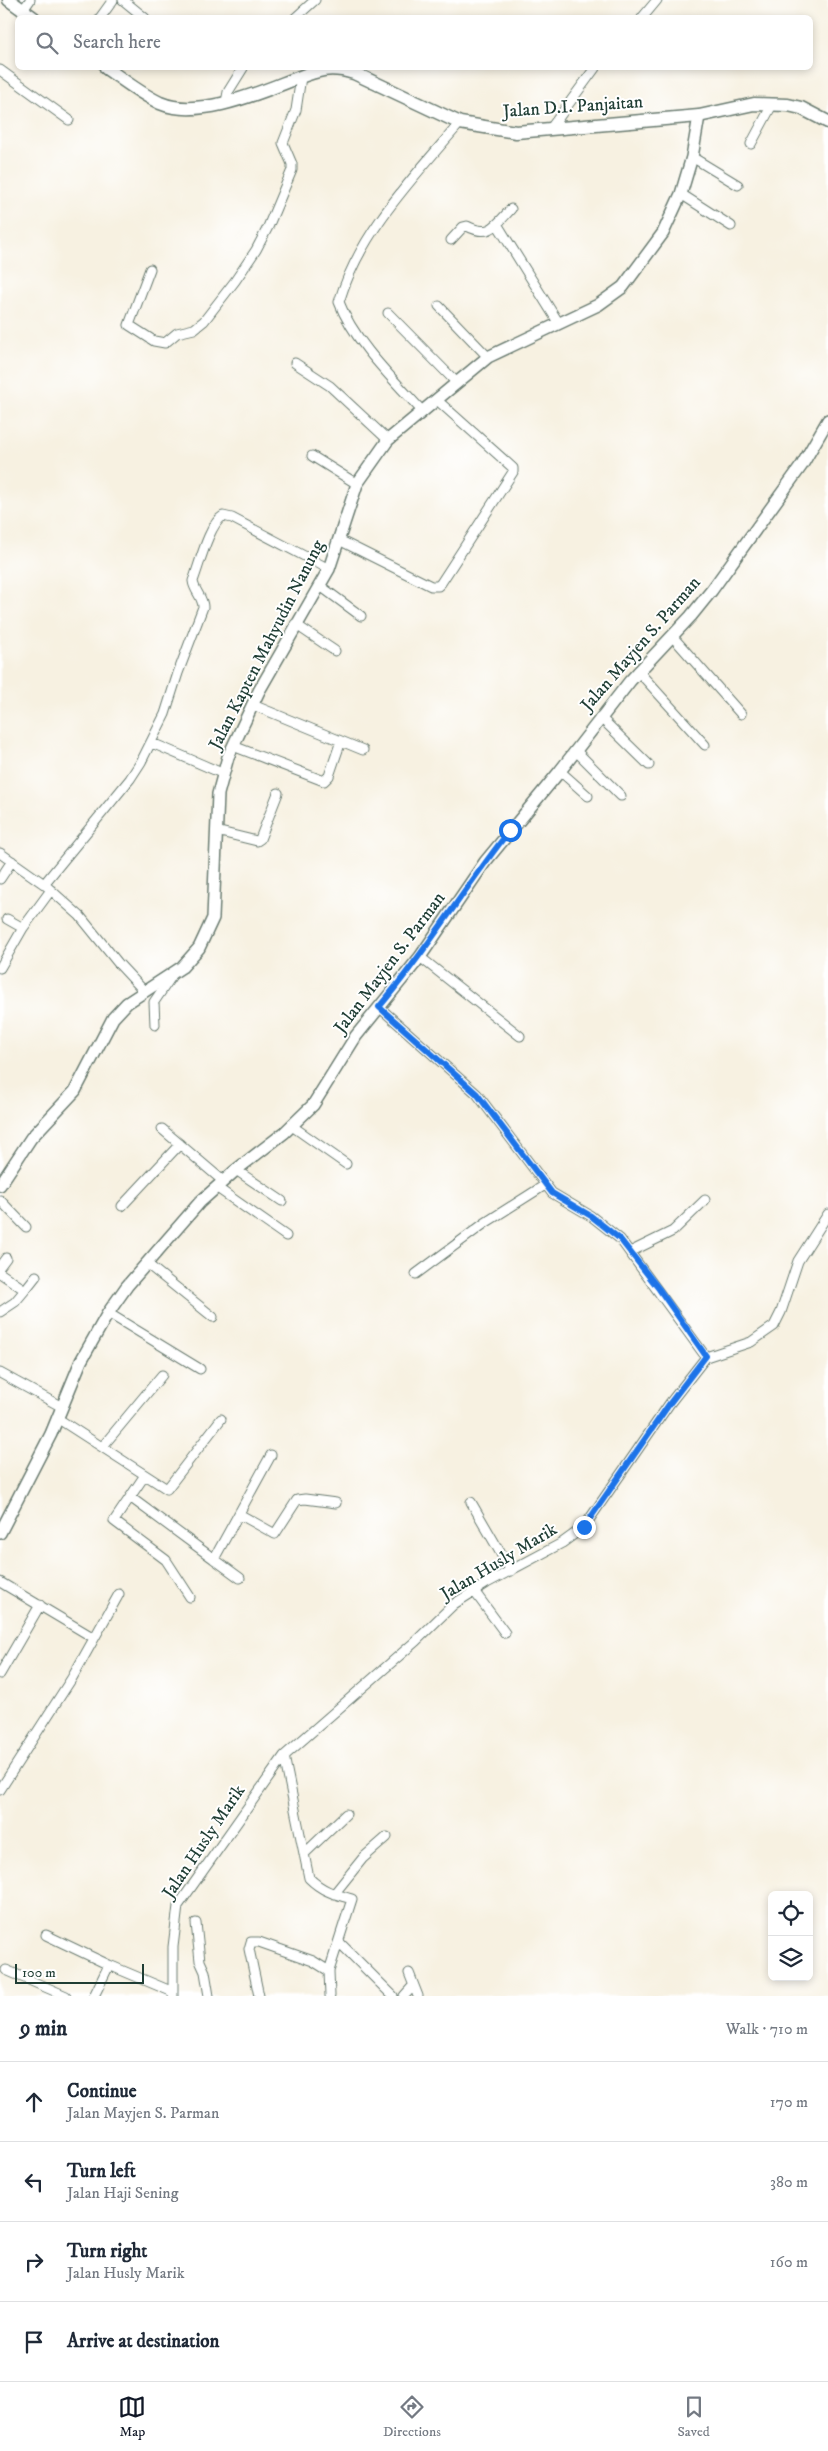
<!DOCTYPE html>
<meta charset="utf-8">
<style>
:root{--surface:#fff;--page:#f6f6f7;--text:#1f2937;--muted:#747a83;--line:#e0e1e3;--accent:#111827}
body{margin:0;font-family:"IM FELL DW Pica",serif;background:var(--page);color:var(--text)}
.controls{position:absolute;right:15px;bottom:15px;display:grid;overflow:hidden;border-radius:8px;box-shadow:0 2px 8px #0003}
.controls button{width:45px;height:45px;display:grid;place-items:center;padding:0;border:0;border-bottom:1px solid var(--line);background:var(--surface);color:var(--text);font:25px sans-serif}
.scale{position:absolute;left:15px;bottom:12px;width:129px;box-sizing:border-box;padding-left:5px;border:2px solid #1f3d34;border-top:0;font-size:14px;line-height:18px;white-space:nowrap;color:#1f3d34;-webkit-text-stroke:4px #fff;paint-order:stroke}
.stop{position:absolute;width:15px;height:15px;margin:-11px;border:4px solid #1a73e8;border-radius:50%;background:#fff}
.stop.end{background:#1a73e8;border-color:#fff;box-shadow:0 1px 5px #0008}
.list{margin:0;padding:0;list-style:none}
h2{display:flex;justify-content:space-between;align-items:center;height:65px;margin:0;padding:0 20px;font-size:21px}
h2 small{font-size:16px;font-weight:400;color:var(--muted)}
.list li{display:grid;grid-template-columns:32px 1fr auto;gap:15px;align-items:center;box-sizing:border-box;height:80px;padding:0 20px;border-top:1px solid var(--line)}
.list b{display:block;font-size:19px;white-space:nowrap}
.list p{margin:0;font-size:16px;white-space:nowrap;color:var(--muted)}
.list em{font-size:16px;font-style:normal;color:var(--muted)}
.icon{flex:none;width:28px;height:28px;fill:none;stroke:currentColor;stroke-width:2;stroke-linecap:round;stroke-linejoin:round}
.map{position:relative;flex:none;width:828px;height:1996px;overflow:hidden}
.search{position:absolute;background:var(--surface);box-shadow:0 2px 8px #0003;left:15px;right:15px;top:15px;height:55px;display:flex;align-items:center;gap:12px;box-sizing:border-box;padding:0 18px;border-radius:8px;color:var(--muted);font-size:19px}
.sheet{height:385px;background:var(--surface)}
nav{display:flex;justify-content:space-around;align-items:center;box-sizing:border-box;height:70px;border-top:1px solid var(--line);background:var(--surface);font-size:14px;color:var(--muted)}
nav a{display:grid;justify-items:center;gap:2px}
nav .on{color:var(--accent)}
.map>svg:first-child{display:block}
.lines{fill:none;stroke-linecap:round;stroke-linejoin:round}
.minor-casing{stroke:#6b7c71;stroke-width:11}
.tertiary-casing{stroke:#6b7c71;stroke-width:14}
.secondary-casing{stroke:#6b7c71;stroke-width:15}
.minor{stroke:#fff;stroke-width:9}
.tertiary{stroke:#fff;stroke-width:11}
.secondary{stroke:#fff;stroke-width:12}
.route{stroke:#1a73e8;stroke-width:6}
.labels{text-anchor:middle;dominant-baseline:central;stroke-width:4;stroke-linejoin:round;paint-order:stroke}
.street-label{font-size:18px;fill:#1f3d34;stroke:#fff}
</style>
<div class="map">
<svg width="828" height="1996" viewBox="0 0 828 1996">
<rect width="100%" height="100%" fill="#fff"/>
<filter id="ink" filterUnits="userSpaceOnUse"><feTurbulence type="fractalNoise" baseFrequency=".02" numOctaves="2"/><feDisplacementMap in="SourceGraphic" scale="10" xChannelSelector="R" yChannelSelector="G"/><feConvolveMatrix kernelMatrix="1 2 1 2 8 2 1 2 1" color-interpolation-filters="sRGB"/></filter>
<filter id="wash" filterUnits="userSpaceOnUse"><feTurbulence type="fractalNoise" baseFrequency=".0096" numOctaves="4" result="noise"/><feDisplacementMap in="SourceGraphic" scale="20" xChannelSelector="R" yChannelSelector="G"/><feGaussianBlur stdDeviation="1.12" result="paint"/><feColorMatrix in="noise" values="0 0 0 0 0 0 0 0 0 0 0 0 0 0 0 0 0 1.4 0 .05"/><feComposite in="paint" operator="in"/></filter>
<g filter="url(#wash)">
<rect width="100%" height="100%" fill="#f7f1e1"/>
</g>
<g filter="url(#ink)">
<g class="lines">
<defs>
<path id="minor" d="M 123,0 L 145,18
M 23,10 L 30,0
M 100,18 L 113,0
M 295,18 L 315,0
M 642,18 L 657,0
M 0,70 L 69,120
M 226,102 L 228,92 L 243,68
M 551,128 L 595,68
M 751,144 L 772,105
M 692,157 L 738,185
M 681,194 L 731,226
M 497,224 L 558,322
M 451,240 L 463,227 L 467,226 C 490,238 496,225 511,209
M 150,269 L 129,325 L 154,341 L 165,343 L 177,333 L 194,329 L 204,321 L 235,281 L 256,250 L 268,227 L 292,170 L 292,164 L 283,143 L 296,110 L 301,77
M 439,306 L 488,357
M 388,313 L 457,383
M 295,363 L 330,386 L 388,440
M 423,412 C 395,381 354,342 339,302 C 360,232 413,178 460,123
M 312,456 L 357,484
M 339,540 L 431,586 L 438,586 L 441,583 L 513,472 L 513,468 L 437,400
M 319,585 L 361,616
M 295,624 L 335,651
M 672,636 L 741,714
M 638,671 L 705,745
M 600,717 L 649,765
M 341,741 L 363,750
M 152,743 L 224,774
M 233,746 L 324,781 L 329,776 L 341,741 L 253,705
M 576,751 L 621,796
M 560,771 L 588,796
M 216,831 L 257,841 L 260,839 L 278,793
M 0,853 L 44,884 L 80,916 L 118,963 L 145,992
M 0,879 L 12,861
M 44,884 L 130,779 L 141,762 L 165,714 L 178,673 L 203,607 C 203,597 194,591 193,581 C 199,566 209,524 223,516 L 232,518 L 329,569
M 7,919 L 23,928
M 420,957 L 520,1036
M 0,968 L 23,928 L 51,890
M 379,1007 L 477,1094 L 552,1193 L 591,1216 L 620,1239 L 706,1357
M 155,1025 L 154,1002 L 171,977
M 292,1126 L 346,1164
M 162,1129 L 223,1181
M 236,1170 L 282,1201
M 216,1187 L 286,1236
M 0,1200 L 26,1227
M 122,1206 L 180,1144
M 630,1252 L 673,1231 L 705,1200
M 146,1263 L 213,1317
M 0,1266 L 6,1258
M 0,1273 L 25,1290 L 36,1276
M 416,1274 L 485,1223 L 545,1185
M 0,1312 L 15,1302 L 25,1290
M 108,1313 L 200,1369
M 0,1373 L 62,1407
M 57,1418 L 167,1489 L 221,1419
M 103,1446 L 162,1375
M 145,1475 L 114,1521 L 166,1560 L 190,1597
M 130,1497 L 214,1559 L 271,1455
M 471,1502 L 511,1571
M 239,1514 L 275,1534 L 297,1500 L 305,1499 L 336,1503
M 214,1559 L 240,1578
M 0,1582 L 94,1638
M 474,1591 L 505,1633
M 0,1674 L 40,1605
M 284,1756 L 309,1878 C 322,1891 334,1894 352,1899 L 329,1971 L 330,1996
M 0,1790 L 72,1678 L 119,1594
M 304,1854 L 346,1814
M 334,1894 L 363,1858 L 387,1837
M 196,1923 L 200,1961 L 205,1972 L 209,1996
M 46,1935 L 109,1965
M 339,1942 L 393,1996
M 6,1970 L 66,1996
M 409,1973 L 418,1996
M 94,1996 L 109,1965 L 173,1992
M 173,1996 L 173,1947 L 178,1906 L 284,1756 L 416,1641 L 454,1604 L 487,1583 L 562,1543 L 584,1527 L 670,1403 L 706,1357 L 751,1342 L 774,1326 L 781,1312 L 798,1261 L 828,1214
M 259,1996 L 249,1949 L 251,1942 L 259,1942 L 313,1961 L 329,1971
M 404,1996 L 413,1986"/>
<path id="tertiary" d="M 0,1185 L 31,1138 L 75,1091 L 113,1018 L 127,1003 L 182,967 L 199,948 L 213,918 L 218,794 L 228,757 L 259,691 L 329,569 L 357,484 L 388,440 L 488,357 L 598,305 L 623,287 L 663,233 L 681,194 L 692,157 L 699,116
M 0,1533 L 51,1434 L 81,1361 L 108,1313 L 127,1286 L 200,1202 L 236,1170 L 284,1133 L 313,1105 L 356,1036 L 420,957 L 485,862 L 560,771 L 630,681 L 691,616 L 712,590 L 802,465 L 828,420"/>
<path id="secondary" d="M 9,0 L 34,18
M 106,68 C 123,80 141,94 160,103 C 198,119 256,94 292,80 C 316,71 328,65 354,73 L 460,123 L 516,132 L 699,116 L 754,104 L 788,105 L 801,108 L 828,122"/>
</defs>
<!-- minor casing -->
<use href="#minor" class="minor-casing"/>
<!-- tertiary casing -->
<use href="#tertiary" class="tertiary-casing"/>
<!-- secondary casing -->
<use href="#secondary" class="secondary-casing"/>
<!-- minor -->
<use href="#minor" class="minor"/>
<!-- tertiary -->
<use href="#tertiary" class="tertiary"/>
<!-- secondary -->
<use href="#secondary" class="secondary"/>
</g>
</g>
<g class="lines" filter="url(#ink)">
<!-- route -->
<path class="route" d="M 510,830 C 464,888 427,951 379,1007 L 477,1094 L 552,1193 L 591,1216 L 620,1239 L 659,1289 L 706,1356 L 670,1403 L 584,1527"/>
</g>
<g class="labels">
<!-- street labels -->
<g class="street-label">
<text transform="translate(573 107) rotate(-4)">Jalan D.I. Panjaitan</text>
<text transform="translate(641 644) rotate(-49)">Jalan Mayjen S. Parman</text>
<text transform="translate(267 645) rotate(-63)">Jalan Kapten Mahyudin Nanung</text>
<text transform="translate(390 963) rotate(-53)">Jalan Mayjen S. Parman</text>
<text transform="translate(499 1562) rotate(-31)">Jalan Husly Marik</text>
<text transform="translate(204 1842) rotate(-56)">Jalan Husly Marik</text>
</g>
</g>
</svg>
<div class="controls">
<button><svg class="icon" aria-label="locate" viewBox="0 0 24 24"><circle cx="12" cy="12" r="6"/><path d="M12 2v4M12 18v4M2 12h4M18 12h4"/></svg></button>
<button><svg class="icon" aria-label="layers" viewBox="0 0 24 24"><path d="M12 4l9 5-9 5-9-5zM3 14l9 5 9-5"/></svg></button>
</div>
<div class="scale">100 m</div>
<div class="stop" style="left:510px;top:830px"></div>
<div class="stop end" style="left:584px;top:1527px"></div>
<div class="search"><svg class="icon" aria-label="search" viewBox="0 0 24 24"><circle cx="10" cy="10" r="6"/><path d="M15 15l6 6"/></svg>Search here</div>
</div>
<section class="sheet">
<h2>9 min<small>Walk · 710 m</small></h2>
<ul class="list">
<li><svg class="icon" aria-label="ahead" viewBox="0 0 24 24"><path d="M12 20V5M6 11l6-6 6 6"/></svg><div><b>Continue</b><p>Jalan Mayjen S. Parman</p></div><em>170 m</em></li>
<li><svg class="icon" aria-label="left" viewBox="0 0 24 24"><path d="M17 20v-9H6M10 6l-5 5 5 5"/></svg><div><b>Turn left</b><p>Jalan Haji Sening</p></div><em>380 m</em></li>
<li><svg class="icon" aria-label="right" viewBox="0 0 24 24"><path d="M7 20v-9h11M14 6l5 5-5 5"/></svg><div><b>Turn right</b><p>Jalan Husly Marik</p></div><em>160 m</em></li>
<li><svg class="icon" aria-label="arrive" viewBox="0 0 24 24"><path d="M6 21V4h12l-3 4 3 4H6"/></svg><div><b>Arrive at destination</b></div></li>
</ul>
</section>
<nav>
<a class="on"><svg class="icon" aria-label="map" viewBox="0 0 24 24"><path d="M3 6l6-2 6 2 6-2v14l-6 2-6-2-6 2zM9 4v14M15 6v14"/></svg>Map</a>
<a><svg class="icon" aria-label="directions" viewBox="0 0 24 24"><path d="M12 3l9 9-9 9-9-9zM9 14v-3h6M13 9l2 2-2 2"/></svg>Directions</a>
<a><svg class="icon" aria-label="saved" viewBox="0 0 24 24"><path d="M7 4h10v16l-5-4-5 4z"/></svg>Saved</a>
</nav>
